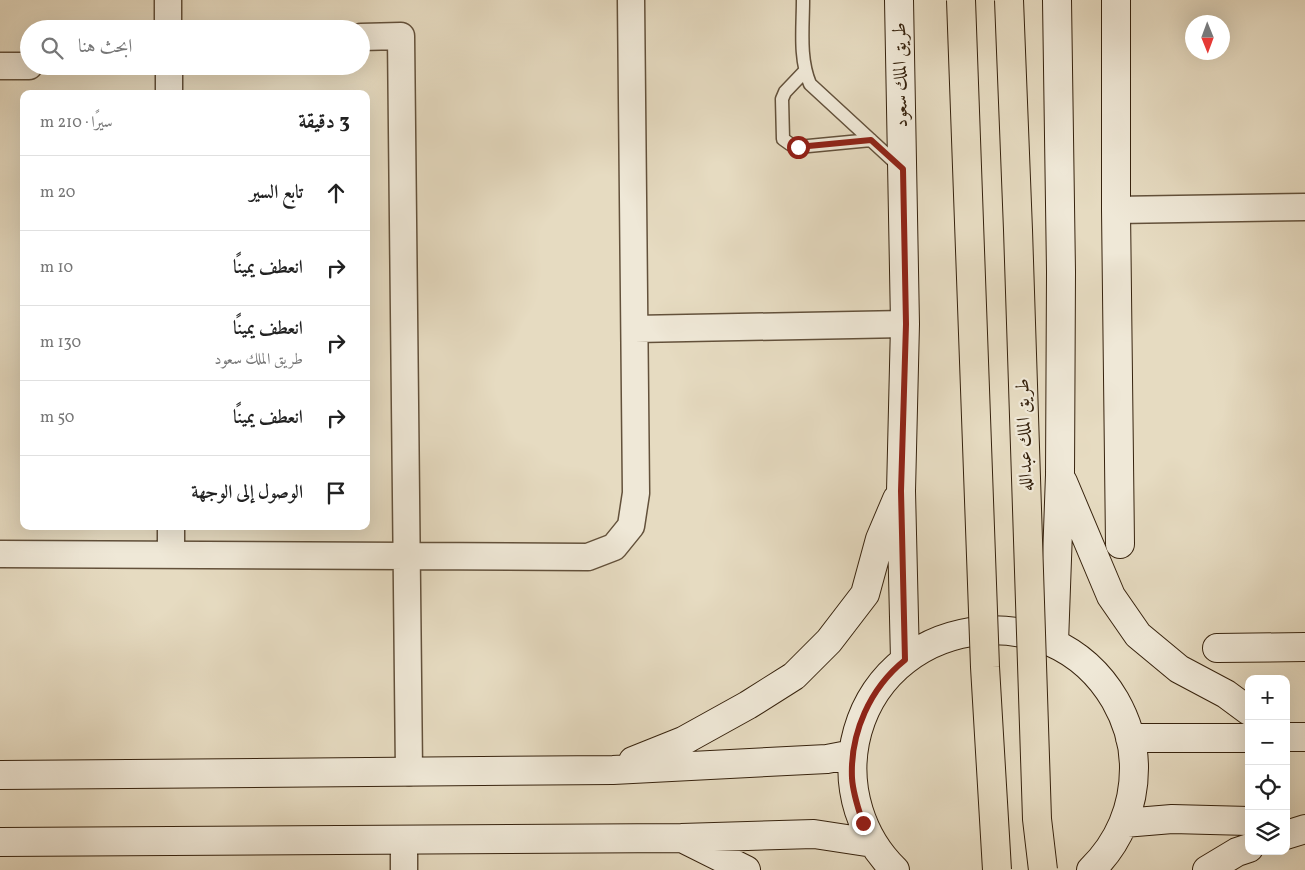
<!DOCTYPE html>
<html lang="ar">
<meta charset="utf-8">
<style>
:root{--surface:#fff;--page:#f2f2f2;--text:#222;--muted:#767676;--line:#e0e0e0}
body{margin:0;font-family:Vollkorn,Amiri,serif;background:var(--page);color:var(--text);direction:rtl}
.controls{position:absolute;right:15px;bottom:15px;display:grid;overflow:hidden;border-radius:10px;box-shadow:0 5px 20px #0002}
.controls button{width:45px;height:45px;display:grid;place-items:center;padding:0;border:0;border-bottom:1px solid var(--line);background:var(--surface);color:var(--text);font:25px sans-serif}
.compass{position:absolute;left:1185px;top:15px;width:45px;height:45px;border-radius:50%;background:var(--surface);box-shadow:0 5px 20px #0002;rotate:179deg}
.stop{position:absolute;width:15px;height:15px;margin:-11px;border:4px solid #8f2418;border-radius:50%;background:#fff}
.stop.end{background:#8f2418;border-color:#fff;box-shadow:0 1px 5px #0008}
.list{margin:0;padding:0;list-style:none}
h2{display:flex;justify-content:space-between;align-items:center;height:65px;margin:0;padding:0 20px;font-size:21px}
h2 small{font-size:16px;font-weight:400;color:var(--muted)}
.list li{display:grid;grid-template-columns:32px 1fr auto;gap:15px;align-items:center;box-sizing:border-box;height:75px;padding:0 20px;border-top:1px solid var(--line)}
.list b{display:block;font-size:19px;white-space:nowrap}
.list p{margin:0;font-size:16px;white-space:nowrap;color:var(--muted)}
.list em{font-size:16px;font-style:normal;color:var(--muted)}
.icon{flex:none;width:28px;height:28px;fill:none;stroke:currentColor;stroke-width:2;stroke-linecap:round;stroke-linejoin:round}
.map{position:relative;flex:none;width:1305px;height:870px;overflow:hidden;direction:ltr}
.search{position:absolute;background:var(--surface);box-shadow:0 5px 20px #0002;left:20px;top:20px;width:350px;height:55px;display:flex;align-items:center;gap:12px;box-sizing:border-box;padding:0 18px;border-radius:28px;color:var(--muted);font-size:19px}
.panel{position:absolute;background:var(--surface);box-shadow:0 5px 20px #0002;left:20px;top:90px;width:350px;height:440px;border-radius:10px;direction:rtl}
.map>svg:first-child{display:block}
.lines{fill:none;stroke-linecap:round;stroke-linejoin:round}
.lane-casing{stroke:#63513b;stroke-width:15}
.street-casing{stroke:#63513b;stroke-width:29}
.secondary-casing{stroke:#37230e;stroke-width:30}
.lane{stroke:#efe8d7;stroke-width:12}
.street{stroke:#efe8d7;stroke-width:26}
.secondary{stroke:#efe8d7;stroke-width:28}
.primary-bridge-casing{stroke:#37230e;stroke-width:30;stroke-linecap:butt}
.primary-bridge{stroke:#e6dbc1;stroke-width:28}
.route{stroke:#8f2418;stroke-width:6}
.labels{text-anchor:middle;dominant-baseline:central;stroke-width:4.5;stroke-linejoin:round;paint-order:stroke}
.street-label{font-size:19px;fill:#37230e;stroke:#efe8d7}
</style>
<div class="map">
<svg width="1305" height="870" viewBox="0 0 1305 870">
<rect width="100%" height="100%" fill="#e6dbc1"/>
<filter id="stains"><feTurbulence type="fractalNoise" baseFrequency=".004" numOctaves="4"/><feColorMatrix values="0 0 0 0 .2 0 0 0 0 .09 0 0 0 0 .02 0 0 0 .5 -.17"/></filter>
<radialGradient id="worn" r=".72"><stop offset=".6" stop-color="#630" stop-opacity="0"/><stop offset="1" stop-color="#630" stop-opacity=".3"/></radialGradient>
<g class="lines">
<defs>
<path id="lane" d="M 803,0 C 803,28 799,58 810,84 L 899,166
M 805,71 L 785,92 L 782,99 L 783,139 L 790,144 L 798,147 L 871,140"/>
<path id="street" d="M 168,0 L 168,29
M 361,37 L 401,36 L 409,772
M 0,66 L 29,66
M 169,66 L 169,94
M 1116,210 L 1305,207
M 635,329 L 905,324
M 171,526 L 171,555
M 0,554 L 588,557 L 614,547 L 631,526 L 636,493 L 631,0
M 404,840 L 404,870"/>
<path id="secondary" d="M 899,0 L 905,324 L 901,491 L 905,660
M 1116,0 L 1116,210 L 1120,544
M 1063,482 L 1111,596 L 1138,635 L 1179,669 L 1226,694 L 1249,711
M 1054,643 L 1060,475 L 1061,272 L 1057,0
M 1217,648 L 1305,647
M 1286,737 L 1305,737
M 1130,738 L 1249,738
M 633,761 L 683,741 L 748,705 L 794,676 L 829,641 L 865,594 L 880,539 L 897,499
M 0,775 L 613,770 L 827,759 L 853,754
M 1124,823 L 1172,819 L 1249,821
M 1286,835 L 1305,829
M 684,839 L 746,870
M 0,842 L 681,838 L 814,834 L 873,843
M 895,870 C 861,837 846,788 855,742 C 881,616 1050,589 1115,700 C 1127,721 1134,744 1134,768 C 1134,807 1119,843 1091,870
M 1207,870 L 1237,852 L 1249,848"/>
</defs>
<!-- lane casing -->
<use href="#lane" class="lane-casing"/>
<!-- street casing -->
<use href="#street" class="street-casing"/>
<!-- secondary casing -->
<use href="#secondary" class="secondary-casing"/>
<!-- lane -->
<use href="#lane" class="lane"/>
<!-- street -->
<use href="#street" class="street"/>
<!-- secondary -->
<use href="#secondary" class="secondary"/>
<defs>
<path id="primary-bridge" d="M 961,0 L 985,667 L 997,870
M 1009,0 L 1018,230 L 1037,819 L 1043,870"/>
</defs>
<!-- primary-bridge casing -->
<use href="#primary-bridge" class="primary-bridge-casing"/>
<!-- primary-bridge -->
<use href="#primary-bridge" class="primary-bridge"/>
</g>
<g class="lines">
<!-- route -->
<path class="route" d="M 798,147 L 871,140 L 903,169 L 906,324 L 901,491 L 905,660 C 870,688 850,733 852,778 C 853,794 858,808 863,823"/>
</g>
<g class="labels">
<!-- street labels -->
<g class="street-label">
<text transform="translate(901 75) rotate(-91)">طريق الملك سعود</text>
<text transform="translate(1025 435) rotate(-92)">طريق الملك عبدالله</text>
</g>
</g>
<rect width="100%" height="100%" filter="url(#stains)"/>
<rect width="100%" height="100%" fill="url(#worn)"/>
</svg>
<div class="controls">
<button>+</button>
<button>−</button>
<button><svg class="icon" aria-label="locate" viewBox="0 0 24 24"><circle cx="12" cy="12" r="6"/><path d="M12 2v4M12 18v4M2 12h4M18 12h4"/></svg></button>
<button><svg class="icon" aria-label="layers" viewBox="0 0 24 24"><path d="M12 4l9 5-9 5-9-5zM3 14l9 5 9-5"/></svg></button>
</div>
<svg class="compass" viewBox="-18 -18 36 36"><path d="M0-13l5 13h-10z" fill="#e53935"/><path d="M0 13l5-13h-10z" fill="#767676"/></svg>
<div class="stop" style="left:798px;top:147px"></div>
<div class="stop end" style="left:863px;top:823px"></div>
<div class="search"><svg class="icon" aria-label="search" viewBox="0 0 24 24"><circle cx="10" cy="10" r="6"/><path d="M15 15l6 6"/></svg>ابحث هنا</div>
<section class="panel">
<h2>3 دقيقة<small>سيرًا · 210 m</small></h2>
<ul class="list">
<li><svg class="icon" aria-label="ahead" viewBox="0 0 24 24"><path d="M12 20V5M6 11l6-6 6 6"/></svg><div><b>تابع السير</b></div><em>20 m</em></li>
<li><svg class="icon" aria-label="right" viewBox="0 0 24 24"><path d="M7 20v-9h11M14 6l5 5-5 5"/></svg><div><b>انعطف يمينًا</b></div><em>10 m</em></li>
<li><svg class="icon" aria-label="right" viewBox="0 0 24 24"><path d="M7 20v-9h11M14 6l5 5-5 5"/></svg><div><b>انعطف يمينًا</b><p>طريق الملك سعود</p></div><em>130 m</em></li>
<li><svg class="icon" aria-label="right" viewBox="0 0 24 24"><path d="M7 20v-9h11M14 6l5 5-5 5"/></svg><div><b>انعطف يمينًا</b></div><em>50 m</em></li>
<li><svg class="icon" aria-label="arrive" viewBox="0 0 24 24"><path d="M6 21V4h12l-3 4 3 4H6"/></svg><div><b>الوصول إلى الوجهة</b></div></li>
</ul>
</section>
</div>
